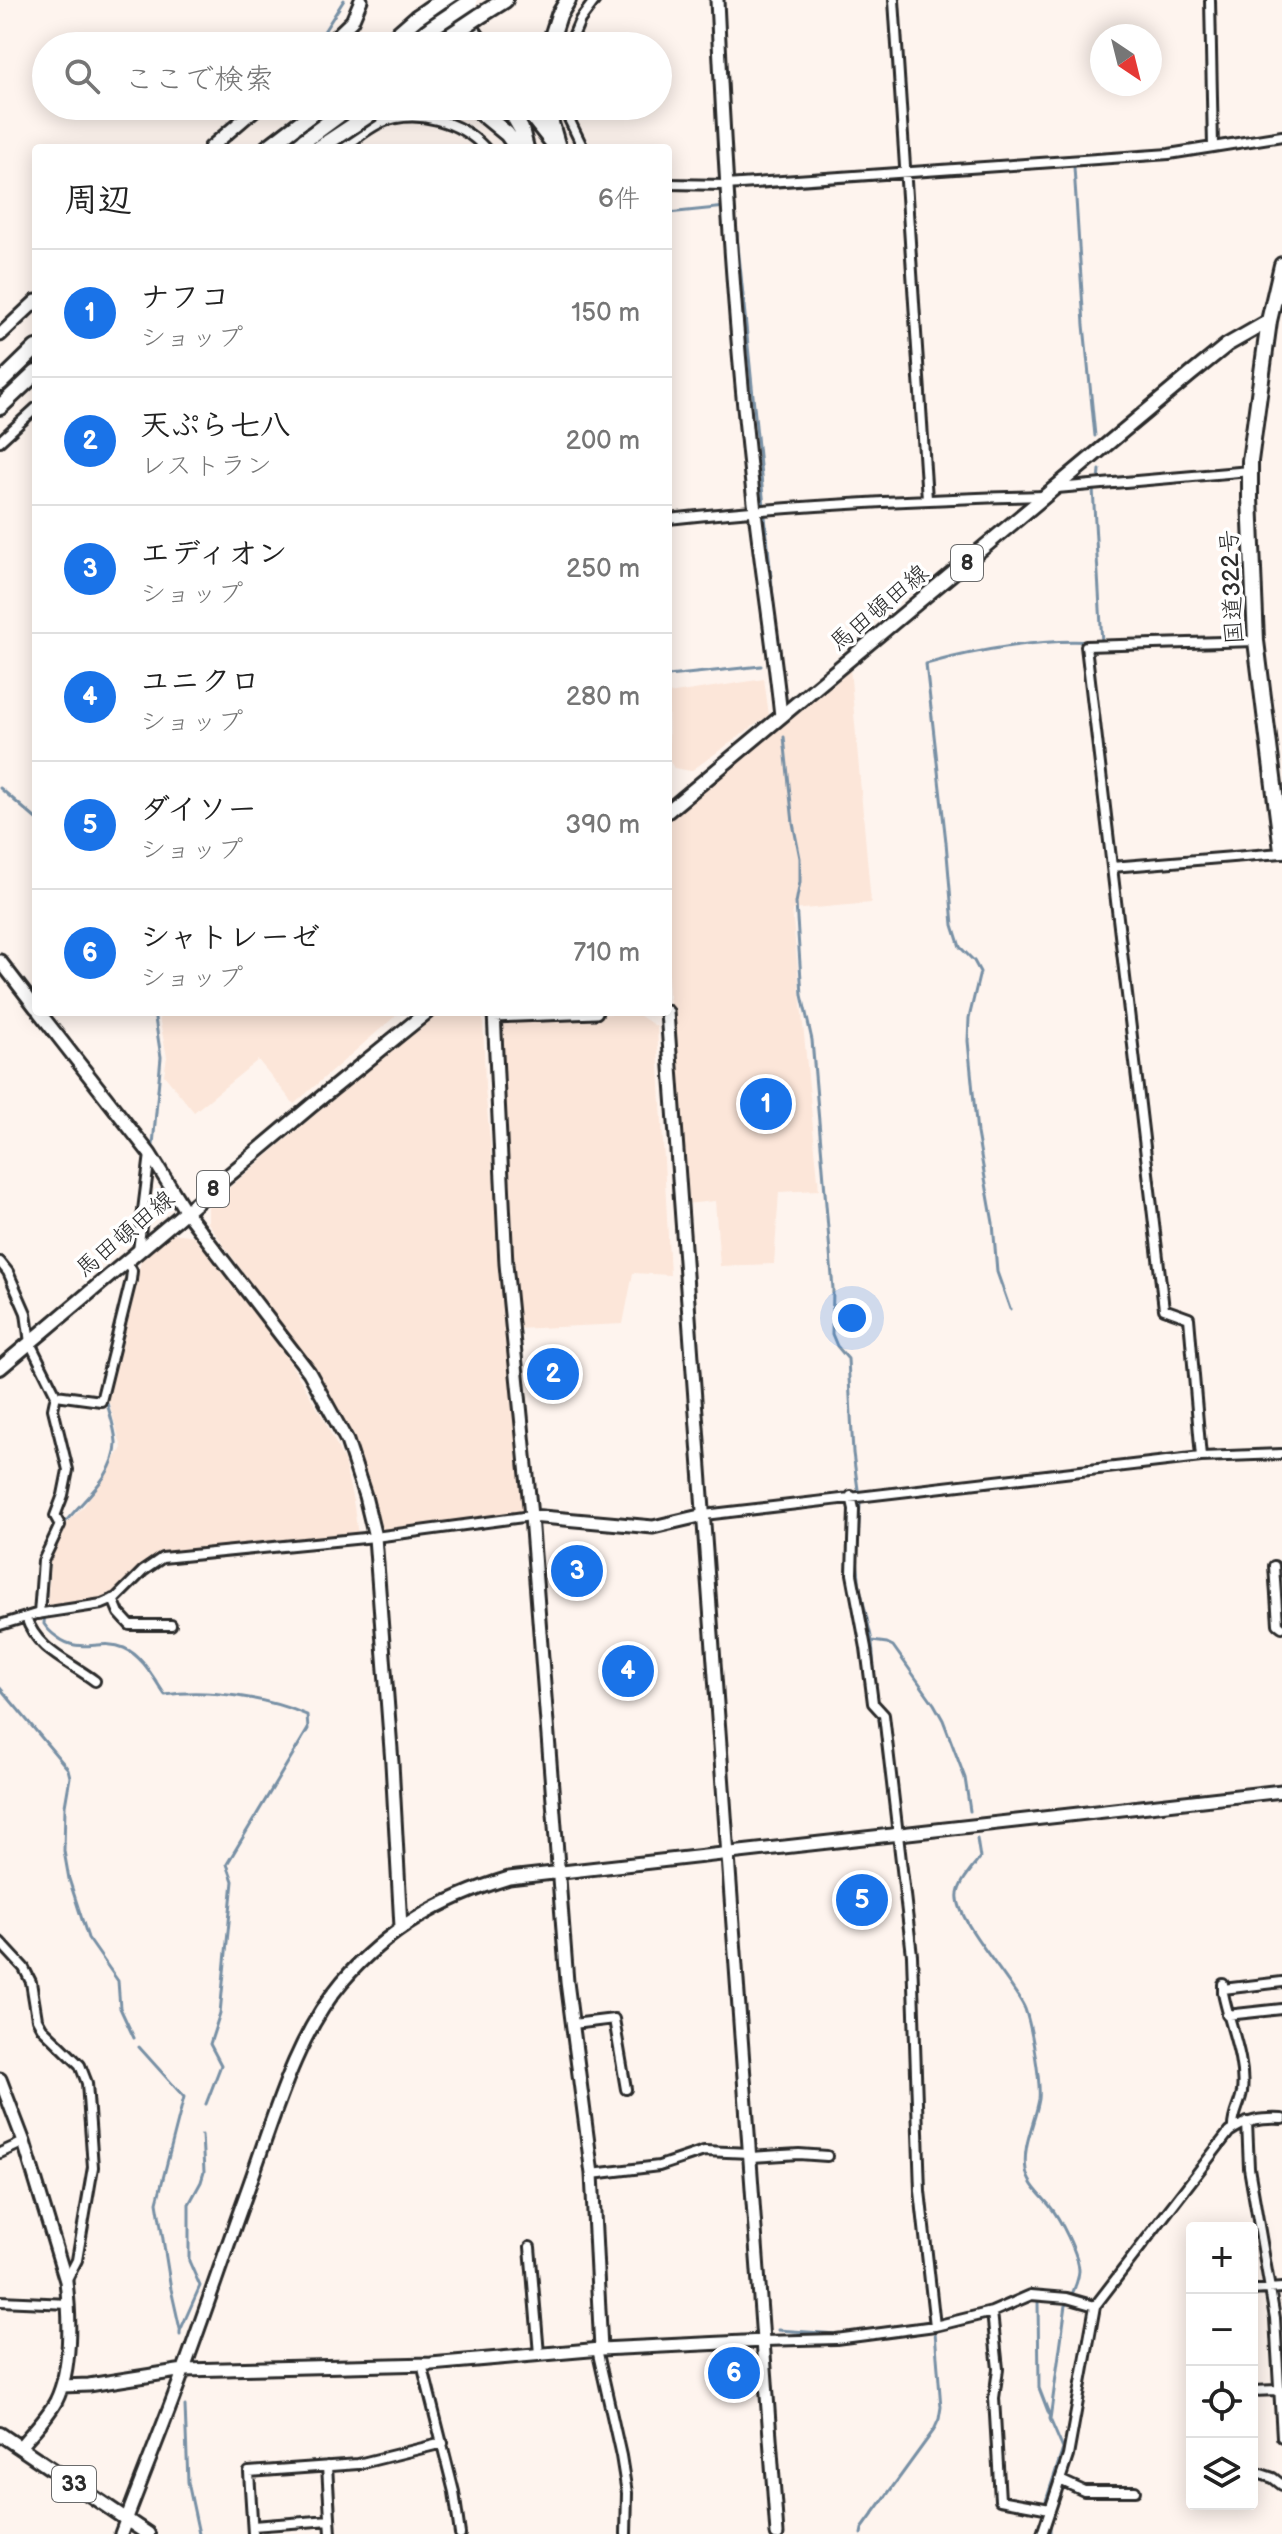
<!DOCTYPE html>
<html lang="ja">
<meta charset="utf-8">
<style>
:root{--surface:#fff;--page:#f2f2f2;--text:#222;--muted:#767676;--line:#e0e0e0;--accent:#1a73e8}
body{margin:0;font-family:"Balsamiq Sans","Klee One",sans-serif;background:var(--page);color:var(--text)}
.controls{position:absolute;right:24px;bottom:24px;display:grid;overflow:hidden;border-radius:8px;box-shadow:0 4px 20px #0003}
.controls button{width:72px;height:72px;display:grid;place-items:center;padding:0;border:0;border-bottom:2px solid var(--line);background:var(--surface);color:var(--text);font:40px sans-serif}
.compass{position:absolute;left:1090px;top:24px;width:72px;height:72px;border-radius:50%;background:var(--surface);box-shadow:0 4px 20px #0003;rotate:145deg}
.you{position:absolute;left:852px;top:1318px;width:28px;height:28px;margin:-20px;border:6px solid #fff;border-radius:50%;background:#1a73e8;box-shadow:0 0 0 12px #1a73e833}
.badge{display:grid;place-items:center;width:52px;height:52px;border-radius:50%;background:var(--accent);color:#fff;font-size:26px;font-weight:700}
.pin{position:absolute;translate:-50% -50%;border:4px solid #fff;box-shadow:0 2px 8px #0006}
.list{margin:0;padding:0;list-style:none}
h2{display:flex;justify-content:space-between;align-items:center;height:104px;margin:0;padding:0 32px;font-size:34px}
h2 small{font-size:26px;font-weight:400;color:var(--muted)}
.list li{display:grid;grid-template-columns:52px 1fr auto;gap:24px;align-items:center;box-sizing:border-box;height:128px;padding:0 32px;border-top:2px solid var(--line)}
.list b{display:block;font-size:30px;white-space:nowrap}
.list p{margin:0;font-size:26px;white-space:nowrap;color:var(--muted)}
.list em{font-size:26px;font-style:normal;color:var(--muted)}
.icon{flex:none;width:44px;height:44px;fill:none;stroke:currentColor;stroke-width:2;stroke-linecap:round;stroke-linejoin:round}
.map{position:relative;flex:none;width:1282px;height:2534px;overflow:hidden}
.search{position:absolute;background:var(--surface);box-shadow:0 4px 20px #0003;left:32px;top:32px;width:640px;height:88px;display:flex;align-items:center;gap:20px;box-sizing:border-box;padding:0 28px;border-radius:44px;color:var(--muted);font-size:30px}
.panel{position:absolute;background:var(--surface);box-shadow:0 4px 20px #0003;left:32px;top:144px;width:640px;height:872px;border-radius:8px}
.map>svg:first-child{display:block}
.built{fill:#fce6d9}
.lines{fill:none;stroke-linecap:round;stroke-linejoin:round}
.stream{stroke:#7890a5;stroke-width:3}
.street-casing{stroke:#2b2b2b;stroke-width:14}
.secondary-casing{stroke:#2b2b2b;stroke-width:17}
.primary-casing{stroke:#2b2b2b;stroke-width:18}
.highway-casing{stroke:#2b2b2b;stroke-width:20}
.street{stroke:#fff;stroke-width:8}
.secondary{stroke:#fff;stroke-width:11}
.primary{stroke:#fff;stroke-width:12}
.highway{stroke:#fff;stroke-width:14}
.highway-bridge-casing{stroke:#2b2b2b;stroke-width:20;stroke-linecap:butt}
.highway-bridge{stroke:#fff;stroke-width:14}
.labels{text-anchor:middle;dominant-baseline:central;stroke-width:7;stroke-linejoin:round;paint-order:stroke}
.shield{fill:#fff;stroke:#6b6b6b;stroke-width:2}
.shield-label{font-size:22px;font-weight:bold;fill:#2b2b2b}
.street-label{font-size:24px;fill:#2b2b2b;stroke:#fff}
</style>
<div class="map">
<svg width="1282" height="2534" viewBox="0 0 1282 2534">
<rect width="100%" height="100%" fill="#fef4ee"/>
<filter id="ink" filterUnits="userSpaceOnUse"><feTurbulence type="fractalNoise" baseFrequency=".0125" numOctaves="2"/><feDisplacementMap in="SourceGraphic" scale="16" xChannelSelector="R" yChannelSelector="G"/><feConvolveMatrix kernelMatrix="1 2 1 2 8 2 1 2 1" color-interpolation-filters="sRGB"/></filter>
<g filter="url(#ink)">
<!-- built -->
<path class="built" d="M 850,668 L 871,903 L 792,910 L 819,1190 L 779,1192 L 774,1264 L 720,1266 L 715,1201 L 685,1204 L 668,978 L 668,819 Z
M 764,679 L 769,715 L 691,771 L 674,768 L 669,760 L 668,694 Z
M 158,1012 L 400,1012 L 294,1104 L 258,1060 L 194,1112 L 164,1075 L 167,1057 Z
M 435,1012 L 483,1012 L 485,1088 L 525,1511 L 378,1533 L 356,1450 L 324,1386 L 208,1223 L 208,1206 Z
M 615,1014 L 639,1015 L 657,1027 L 670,1275 L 633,1273 L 623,1324 L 515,1329 L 494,1019 Z
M 173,1233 L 197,1236 L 288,1359 L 324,1419 L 344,1461 L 354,1506 L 358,1536 L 162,1557 L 116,1594 L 101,1601 L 47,1609 L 50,1562 L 65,1524 L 84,1506 L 122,1448 L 108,1399 L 142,1256 Z"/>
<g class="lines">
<!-- stream -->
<path class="stream" d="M 308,46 L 323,33 L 344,0
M 348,134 L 362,148
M 1074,167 L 1084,325 L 1095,436
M 733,195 L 777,637
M 668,213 L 726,207
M 1099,481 L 1100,470
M 1093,488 L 1102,643
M 668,676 L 761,666
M 784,737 L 793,823 L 800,858 L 800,882 L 796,903 L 802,995 L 812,1040 L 823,1168 L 833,1289 L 832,1334 L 837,1346 L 848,1359 L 853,1453 L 860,1504 L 857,1559 L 860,1588 L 872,1641 L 887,1643 L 893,1646 L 934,1704 L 943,1720 L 965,1778 L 970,1811
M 0,788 L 36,819
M 153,1145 L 161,1057 L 154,1012
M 149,1192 L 152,1169
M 1010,1309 L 997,1272 L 993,1223 L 977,1133 L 968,1041 L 969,1018 L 980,972 L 974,961 L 960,947 L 953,925 L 946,842 L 926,664 C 976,650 1044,638 1095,642
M 63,1525 C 81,1501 117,1475 116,1442 C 115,1428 109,1412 106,1399
M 51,1554 L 48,1561 L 44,1624 C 48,1630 51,1633 57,1637 C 80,1655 101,1638 124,1648 C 143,1656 154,1679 165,1695 C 207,1688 268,1698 307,1715 L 308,1729 L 227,1864 L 233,1881 L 220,2013 L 210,2044 L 221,2065 L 206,2104
M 872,1642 L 876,1694
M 0,1688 L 68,1769 L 70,1777 L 65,1806 L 64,1851 L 69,1879 L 88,1938 L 118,1981 L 120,2008 L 134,2038
M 879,1718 L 892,1820
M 977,1839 L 980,1858 C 973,1868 960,1881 958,1894 C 954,1919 1013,1981 1025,2009 C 1031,2025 1041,2082 1039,2099 C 1035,2123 1022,2145 1026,2170 C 1028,2184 1040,2194 1049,2205 C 1060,2218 1079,2255 1079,2271 C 1078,2283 1072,2295 1066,2305 L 1050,2419 L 1063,2449 L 1045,2504
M 895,1848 L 908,1965
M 139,2047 L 184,2097 L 157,2202 L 171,2289 L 180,2329
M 1038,2300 L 1039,2388 L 1049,2414
M 983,2311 L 1001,2303
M 778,2330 L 837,2334 L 933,2321
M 180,2335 L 180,2331 L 200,2286 L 189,2261 L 189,2204 L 201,2182 L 204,2172 L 202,2135
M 185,2406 L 188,2482 L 199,2534
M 861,2534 L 862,2529 L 934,2430 L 939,2419 L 941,2407 L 935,2332
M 1050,2534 L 1050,2523"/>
<defs>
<path id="street" d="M 894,0 L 927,499
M 1210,0 L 1213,147
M 569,46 L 580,20 L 595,0
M 565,106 L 568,117 L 583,148
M 344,148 C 355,139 367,129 380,123 C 416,108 460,121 485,148
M 668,184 L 726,185 L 1169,154 L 1282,136
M 0,441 L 36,408
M 1057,488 L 1250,471
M 668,519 C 794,505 920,499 1046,496
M 1112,867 L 1282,853
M 138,1251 L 150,1154
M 0,1262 L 8,1272 L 26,1313 L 30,1343 L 56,1395 L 53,1409 L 68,1470 L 63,1495 L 55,1516 L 60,1525 L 43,1561 L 39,1614
M 56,1395 L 101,1401 L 131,1280 L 132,1271 L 127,1262
M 1201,1457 L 1189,1318 L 1164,1309 L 1086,646 L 1256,641
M 851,1496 L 854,1509 L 852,1574 L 866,1648 L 873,1703 L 884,1715 L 912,1955 L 920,2191 L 935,2326
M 704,1515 L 1201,1457 L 1282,1454
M 1274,1566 L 1278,1624 L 1282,1627
M 113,1599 L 119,1613 L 130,1625 L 171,1625
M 26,1617 C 37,1651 69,1661 95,1681
M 0,1625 L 36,1614 L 102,1604 L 116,1598 L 143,1571 L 162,1558 L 375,1537 L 531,1516
M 0,1942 L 24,1968 L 31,1982 L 37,2019 L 42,2028 L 80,2065 L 87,2083 L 93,2167 L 77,2260 L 66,2281
M 1223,1984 L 1223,1993 C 1229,2024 1246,2060 1242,2092 C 1240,2105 1232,2116 1233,2129
M 1223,1989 L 1282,1982
M 1227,2015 L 1282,2009
M 573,2024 L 614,2019 L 626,2089
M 1247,2122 L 1249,2168 L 1275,2318 L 1282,2437
M 0,2153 L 24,2142
M 751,2157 L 799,2154 L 827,2156
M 592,2174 L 659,2166 L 704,2151 L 750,2153
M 530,2247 L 539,2354
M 1252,2290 L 1282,2288
M 0,2301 L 69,2304
M 992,2312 L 998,2369 L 994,2398 L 1000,2500 L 1050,2509
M 764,2341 L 836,2339 L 935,2326 L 992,2312 L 1031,2295 L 1067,2298 L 1095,2306
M 597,2349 L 621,2456 L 627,2493 L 626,2534
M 422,2364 L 454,2492 L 460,2534
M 1252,2391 L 1278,2390
M 327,2466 L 331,2534
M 1252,2471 L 1273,2478 L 1282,2485
M 1060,2480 L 1084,2491 L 1135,2491
M 253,2526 L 330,2520
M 253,2534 L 249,2472 L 358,2464 L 443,2443
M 1042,2534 L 1068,2456 L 1095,2306 L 1229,2132 C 1246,2120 1262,2118 1282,2119"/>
<path id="secondary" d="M 717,0 C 725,171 735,341 755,511 C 763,579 774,648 781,716
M 326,46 L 352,21 L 361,0
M 210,148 L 259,106
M 0,335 L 36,301
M 0,961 L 36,1008
M 39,1012 L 150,1154 L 186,1212 L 309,1372 L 347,1441 L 365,1496 L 375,1537 L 392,1763 L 401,1927
M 494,1012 L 506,1264 L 531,1516
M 667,1012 L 777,2534
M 494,1016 L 596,1012
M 0,2079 L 24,2142 L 66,2281 C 70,2316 72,2369 56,2401 C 47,2418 32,2432 20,2447
M 601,2349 L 592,2174 L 567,1982 L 531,1516 L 653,1527 L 704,1515
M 62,2386 L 89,2385 L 184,2370 L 431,2364 L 601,2349 L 764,2341
M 121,2534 C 141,2479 164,2425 184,2369 C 205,2312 224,2255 245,2197 C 271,2127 293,2040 342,1982 C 387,1929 443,1898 509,1878 L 1282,1791"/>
<path id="primary" d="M 668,811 L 1190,375 L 1227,345 L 1269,321
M 0,1368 L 311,1106 L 427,1012
M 0,2434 L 148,2534"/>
<path id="highway" d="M 439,0 L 469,46
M 452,0 L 483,46
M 478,17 L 505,0
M 384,46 L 416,18
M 406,46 L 431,28
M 549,46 L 559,15 L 568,0
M 473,106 L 507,134 L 517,148
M 508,106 L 521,129 L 526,148
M 524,106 L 557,148
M 546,106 L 557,144
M 375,111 L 389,106
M 267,148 L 322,106
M 295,148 L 305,140
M 1282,265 L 1269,321 L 1250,461 L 1250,498 L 1256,641 L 1282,850
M 0,383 L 36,348
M 0,407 L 36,373"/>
</defs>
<!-- street casing -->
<use href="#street" class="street-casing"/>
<!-- secondary casing -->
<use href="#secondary" class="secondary-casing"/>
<!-- primary casing -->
<use href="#primary" class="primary-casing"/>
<!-- highway casing -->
<use href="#highway" class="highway-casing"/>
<!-- street -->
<use href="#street" class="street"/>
<!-- secondary -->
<use href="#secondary" class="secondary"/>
<!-- primary -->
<use href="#primary" class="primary"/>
<!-- highway -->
<use href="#highway" class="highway"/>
<defs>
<path id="highway-bridge" d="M 416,18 L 442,0
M 431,28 L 470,2
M 439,43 L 478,17
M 305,140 L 351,106
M 319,148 L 375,111"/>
</defs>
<!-- highway-bridge casing -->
<use href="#highway-bridge" class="highway-bridge-casing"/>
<!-- highway-bridge -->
<use href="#highway-bridge" class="highway-bridge"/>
</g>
</g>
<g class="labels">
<!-- shield labels -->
<g class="shield">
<rect x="951" y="545" width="32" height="36" rx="6"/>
<rect x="197" y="1171" width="32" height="36" rx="6"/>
<rect x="52" y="2466" width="44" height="36" rx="6"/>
</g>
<g class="shield-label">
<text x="967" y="563">8</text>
<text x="213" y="1189">8</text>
<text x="74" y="2484">33</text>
</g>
<!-- street labels -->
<g class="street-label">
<text transform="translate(1232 587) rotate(-93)">国道322号</text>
<text transform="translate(879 608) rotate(-40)">馬田頓田線</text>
<text transform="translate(125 1234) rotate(-40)">馬田頓田線</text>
</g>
</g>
</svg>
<div class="controls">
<button>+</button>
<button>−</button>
<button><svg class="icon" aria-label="locate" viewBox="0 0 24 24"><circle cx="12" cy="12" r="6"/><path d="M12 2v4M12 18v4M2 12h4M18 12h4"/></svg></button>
<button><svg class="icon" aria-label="layers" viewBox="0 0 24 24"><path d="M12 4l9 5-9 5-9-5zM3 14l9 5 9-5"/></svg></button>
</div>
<svg class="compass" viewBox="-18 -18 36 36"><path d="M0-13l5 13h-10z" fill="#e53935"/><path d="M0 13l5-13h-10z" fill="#767676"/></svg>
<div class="you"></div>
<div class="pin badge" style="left:766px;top:1104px">1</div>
<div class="pin badge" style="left:553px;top:1374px">2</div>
<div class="pin badge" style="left:577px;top:1571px">3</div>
<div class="pin badge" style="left:628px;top:1671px">4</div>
<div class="pin badge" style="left:862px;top:1900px">5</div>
<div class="pin badge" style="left:734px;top:2373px">6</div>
<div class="search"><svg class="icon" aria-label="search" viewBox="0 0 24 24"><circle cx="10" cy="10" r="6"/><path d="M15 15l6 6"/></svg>ここで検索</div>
<section class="panel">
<h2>周辺<small>6件</small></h2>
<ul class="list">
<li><span class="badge">1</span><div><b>ナフコ</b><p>ショップ</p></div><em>150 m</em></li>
<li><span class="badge">2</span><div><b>天ぷら七八</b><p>レストラン</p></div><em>200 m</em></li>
<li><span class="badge">3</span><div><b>エディオン</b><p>ショップ</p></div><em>250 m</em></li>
<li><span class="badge">4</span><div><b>ユニクロ</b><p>ショップ</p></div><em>280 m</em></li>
<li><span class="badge">5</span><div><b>ダイソー</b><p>ショップ</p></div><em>390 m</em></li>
<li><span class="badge">6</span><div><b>シャトレーゼ</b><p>ショップ</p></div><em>710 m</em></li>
</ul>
</section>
</div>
